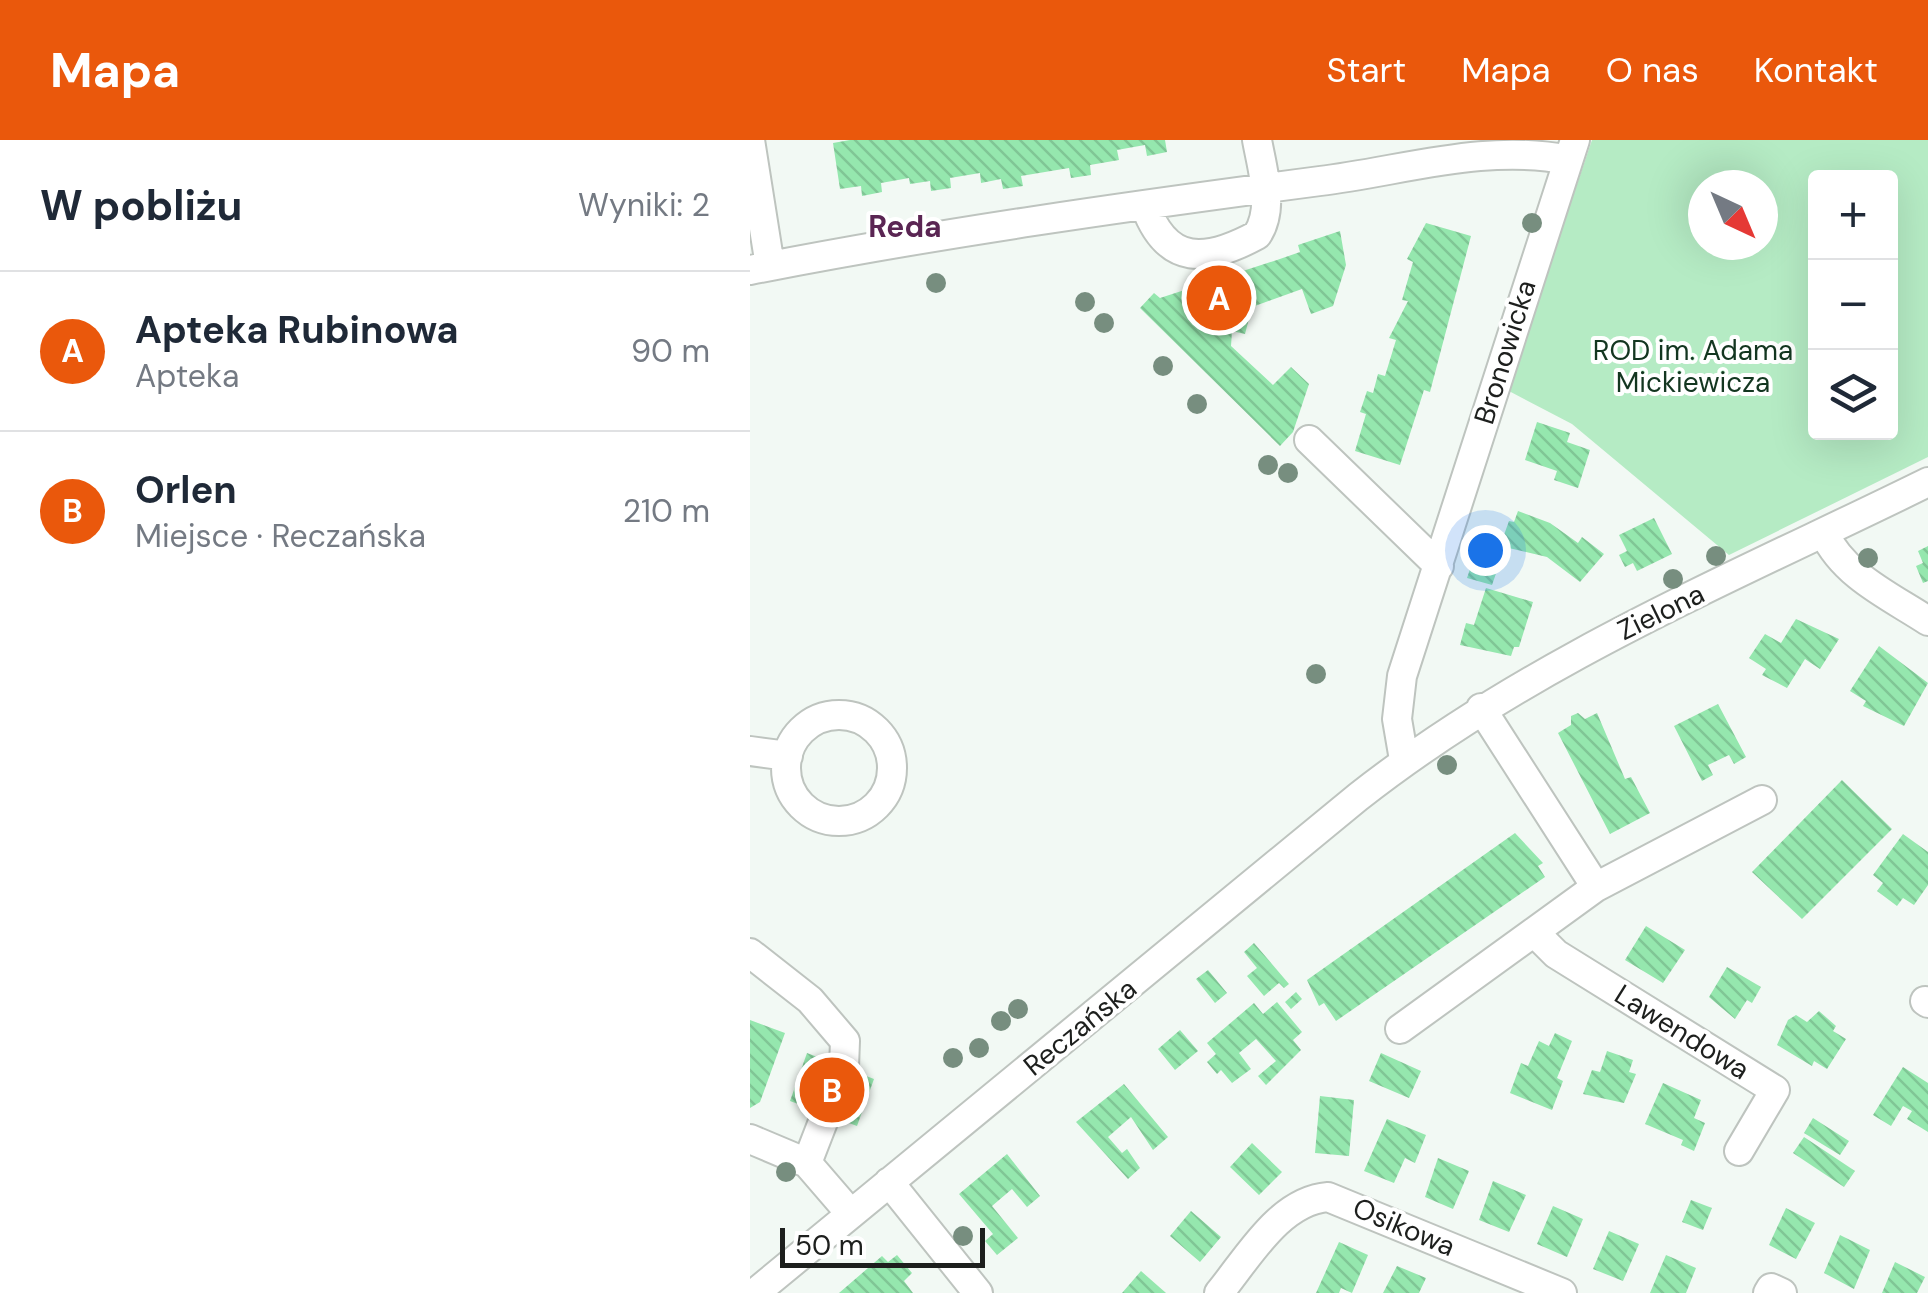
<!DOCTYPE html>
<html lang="pl">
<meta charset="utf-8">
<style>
:root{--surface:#fff;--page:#f2f2f3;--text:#1f2937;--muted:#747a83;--line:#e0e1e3;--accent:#ea580c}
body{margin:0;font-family:"DM Sans",sans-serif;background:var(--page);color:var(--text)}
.controls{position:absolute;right:30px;top:30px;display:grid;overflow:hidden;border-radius:10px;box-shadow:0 10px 40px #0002}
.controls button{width:90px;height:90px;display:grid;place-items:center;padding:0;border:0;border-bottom:2px solid var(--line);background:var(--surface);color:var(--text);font:50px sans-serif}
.compass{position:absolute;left:938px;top:30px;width:90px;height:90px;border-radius:50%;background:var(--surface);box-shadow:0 10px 40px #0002;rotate:136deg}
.scale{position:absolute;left:30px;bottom:25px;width:205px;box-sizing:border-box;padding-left:10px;border:5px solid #1d1f1d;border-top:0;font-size:28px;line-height:35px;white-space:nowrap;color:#1d1f1d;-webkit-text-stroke:8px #fff;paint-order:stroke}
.you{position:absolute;left:735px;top:410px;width:35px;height:35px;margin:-25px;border:8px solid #fff;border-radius:50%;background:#1a73e8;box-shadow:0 0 0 15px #1a73e833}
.badge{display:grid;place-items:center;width:65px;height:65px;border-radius:50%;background:var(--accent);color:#fff;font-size:32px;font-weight:700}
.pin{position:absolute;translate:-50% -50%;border:5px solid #fff;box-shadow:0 2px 10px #0006}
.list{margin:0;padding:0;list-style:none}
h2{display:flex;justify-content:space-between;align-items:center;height:130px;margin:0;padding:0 40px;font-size:42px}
h2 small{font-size:32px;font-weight:400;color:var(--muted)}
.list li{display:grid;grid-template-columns:65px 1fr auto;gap:30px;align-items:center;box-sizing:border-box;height:160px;padding:0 40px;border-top:2px solid var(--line)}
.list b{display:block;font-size:38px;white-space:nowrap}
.list p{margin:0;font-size:32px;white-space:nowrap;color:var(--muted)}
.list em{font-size:32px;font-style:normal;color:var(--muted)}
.icon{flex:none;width:55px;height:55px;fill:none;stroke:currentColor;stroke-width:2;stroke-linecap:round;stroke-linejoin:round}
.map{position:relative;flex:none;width:1178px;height:1153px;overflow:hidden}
header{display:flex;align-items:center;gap:60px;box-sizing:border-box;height:140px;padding:0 50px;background:var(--accent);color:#fff}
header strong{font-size:48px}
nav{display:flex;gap:55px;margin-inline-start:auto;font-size:35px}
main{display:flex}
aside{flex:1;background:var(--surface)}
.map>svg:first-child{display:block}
.green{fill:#b5ebc4;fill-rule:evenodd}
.building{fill:url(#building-back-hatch)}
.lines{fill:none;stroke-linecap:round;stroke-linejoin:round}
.minor-tunnel{stroke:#d2d8d4;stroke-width:28;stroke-dasharray:28 14;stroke-linecap:butt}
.minor-casing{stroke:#bec4bf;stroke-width:32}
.minor{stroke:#fff;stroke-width:28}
.tree{fill:#778e7f}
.labels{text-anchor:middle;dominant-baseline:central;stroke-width:8;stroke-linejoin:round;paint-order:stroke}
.park-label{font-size:28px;fill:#133620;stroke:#fff}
.street-label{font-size:28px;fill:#1d1f1d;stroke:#fff}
.neighbourhood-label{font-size:30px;font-weight:bold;fill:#5a2553;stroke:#fff}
</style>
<header>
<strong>Mapa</strong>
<nav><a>Start</a><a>Mapa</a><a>O nas</a><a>Kontakt</a></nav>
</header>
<main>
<aside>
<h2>W pobliżu<small>Wyniki: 2</small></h2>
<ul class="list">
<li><span class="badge">A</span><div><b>Apteka Rubinowa</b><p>Apteka</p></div><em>90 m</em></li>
<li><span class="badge">B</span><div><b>Orlen</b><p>Miejsce · Reczańska</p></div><em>210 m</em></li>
</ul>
</aside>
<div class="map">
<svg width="1178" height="1153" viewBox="0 0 1178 1153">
<defs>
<pattern id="building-back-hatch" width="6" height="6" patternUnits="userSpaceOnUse" patternTransform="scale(2.5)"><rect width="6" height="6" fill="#95e7ae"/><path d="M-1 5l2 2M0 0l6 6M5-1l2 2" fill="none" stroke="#80c695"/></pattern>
</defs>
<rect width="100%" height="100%" fill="#f2f9f4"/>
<!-- green -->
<path class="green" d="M 842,0 L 1178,0 L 1178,317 L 979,415 L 822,284 L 757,250 ZM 1066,38 L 1140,38 L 1140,292 L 1066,292 ZM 953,45 L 1013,45 L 1013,105 L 953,105 Z"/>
<!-- building -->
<path class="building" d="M 100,0 L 415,0 L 417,12 L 397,16 L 395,5 L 367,10 L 369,20 L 340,25 L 341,35 L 321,38 L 319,28 L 271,36 L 273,46 L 253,49 L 251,39 L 231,43 L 230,33 L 200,38 L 201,48 L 181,51 L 180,41 L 160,44 L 159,38 L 131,43 L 132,52 L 112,56 L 111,46 L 90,49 L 83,3 Z
M 676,83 L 721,96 L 680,252 L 674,250 L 650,325 L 605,311 L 616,274 L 610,272 L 617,251 L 623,253 L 628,234 L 635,236 L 646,200 L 639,198 L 658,161 L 652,160 L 663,122 L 657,119 Z
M 590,91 L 596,125 L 583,166 L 561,174 L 552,149 L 502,167 L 495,194 L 482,191 L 481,206 L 523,245 L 541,227 L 559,244 L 543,292 L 530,306 L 390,168 L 404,153 L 410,158 L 527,120 L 550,112 L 548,105 Z
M 787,282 L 820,293 L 817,302 L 840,310 L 828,348 L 804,340 L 807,331 L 775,320 Z
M 768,371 L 800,383 L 828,403 L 832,397 L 854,414 L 830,442 L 797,417 L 750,406 L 759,381 L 764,382 Z
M 904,378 L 922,414 L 887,431 L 883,423 L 875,427 L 869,415 L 877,411 L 869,395 Z
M 728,405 L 750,422 L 742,445 L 717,438 Z
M 1178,406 L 1178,441 L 1173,443 L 1166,426 L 1173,423 L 1168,411 Z
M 736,448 L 783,462 L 769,507 L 764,507 L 761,516 L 710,505 L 716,483 L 724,485 Z
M 1046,479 L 1089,499 L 1070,529 L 1055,519 L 1037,548 L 1012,535 L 1016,529 L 999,518 L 1015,494 L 1031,503 Z
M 1129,506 L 1178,543 L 1154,586 L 1113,566 L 1116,561 L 1100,551 Z
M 968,564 L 996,617 L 984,624 L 979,615 L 958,625 L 963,635 L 952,641 L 924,586 Z
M 828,573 L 835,579 L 847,573 L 875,639 L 881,637 L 900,673 L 860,694 L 808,593 L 821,585 L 821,576 Z
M 1092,640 L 1142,689 L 1052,779 L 1002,732 Z
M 765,693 L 793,723 L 788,726 L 795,737 L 586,881 L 574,863 L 569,866 L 557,840 Z
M 1153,694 L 1178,712 L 1178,745 L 1164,765 L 1153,758 L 1147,766 L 1127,751 L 1133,743 L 1123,735 Z
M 896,786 L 935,810 L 913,843 L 875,820 Z
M 504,803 L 539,844 L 534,848 L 529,843 L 514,856 L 497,836 L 507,828 L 494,812 Z
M 977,827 L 1011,847 L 1002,863 L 997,860 L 985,879 L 959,857 Z
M 458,830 L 477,853 L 465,863 L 446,839 Z
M 546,852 L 552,859 L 541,869 L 535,862 Z
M 527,862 L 552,892 L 543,900 L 551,910 L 516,945 L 508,936 L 526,921 L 506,899 L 489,913 L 501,929 L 482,943 L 471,930 L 467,934 L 457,922 L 466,914 L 457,903 L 504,863 L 513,874 Z
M 1069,871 L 1086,886 L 1083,891 L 1096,899 L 1077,929 L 1064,921 L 1062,926 L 1027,905 L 1038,880 L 1046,875 L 1057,882 Z
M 0,880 L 35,893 L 10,962 L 0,968 Z
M 430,890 L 448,911 L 425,930 L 408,909 Z
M 805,893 L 822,901 L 807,938 L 813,941 L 802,970 L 760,953 L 771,923 L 778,926 L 789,901 L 799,906 Z
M 857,911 L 883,920 L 879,932 L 886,934 L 874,963 L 833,954 L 842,930 L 850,932 Z
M 57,913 L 124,939 L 107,986 L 40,961 Z
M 631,913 L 671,931 L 659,958 L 619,941 Z
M 1153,927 L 1178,943 L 1178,992 L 1157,979 L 1162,971 L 1153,966 L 1141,986 L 1123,975 Z
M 913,943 L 951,960 L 944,978 L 955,983 L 944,1011 L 931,1005 L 933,1000 L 895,984 Z
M 374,944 L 418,997 L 403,1010 L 381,977 L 358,997 L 372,1013 L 377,1009 L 390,1028 L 378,1039 L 326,982 Z
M 570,956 L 604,960 L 599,1016 L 565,1013 Z
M 1063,978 L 1099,1001 L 1090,1015 L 1054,993 Z
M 637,979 L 676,995 L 665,1023 L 655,1018 L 644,1043 L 614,1031 Z
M 1054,997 L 1105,1031 L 1094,1047 L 1043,1013 Z
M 502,1003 L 532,1032 L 509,1055 L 480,1027 Z
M 257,1014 L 290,1056 L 277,1067 L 262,1049 L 242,1066 L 268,1098 L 247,1115 L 235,1101 L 243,1094 L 209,1054 Z
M 688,1018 L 719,1031 L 703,1069 L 675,1057 Z
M 743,1041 L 776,1055 L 759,1092 L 729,1080 Z
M 941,1060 L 962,1068 L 953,1090 L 932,1082 Z
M 803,1066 L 833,1079 L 817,1117 L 787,1104 Z
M 1036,1068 L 1065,1083 L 1046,1119 L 1019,1105 Z
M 441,1071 L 471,1097 L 450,1122 L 420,1096 Z
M 859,1091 L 889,1104 L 873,1141 L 843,1129 Z
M 1090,1095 L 1120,1110 L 1104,1149 L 1074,1133 Z
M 589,1102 L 618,1115 L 602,1153 L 591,1148 L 589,1153 L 566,1153 Z
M 147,1115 L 162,1133 L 154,1141 L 163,1153 L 89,1153 L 132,1116 L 138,1122 Z
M 916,1115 L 946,1128 L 936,1153 L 900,1153 Z
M 1145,1122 L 1175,1137 L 1167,1153 L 1132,1153 Z
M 647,1126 L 676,1138 L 669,1153 L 633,1153 Z
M 391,1131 L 416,1153 L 372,1153 Z"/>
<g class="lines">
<!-- minor-tunnel -->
<path class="minor-tunnel" d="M 76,974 L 94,927"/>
<defs>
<path id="minor" d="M 0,0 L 20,126
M 395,65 C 417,127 457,122 507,95 C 525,69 512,28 507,0
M 0,130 C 188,93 380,66 570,41 C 652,31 737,3 818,20
M 559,300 L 689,426
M 1074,393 C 1094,436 1140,456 1178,481
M 731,568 L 846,747
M36 628a53 53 0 1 1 106 0a53 53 0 1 1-106 0Z
M 0,611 L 38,616
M 654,620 L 647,579 L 652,536 L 825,0
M 784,792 L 806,814 L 1025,950 L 989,1011
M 0,813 L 60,860 L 95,901 L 94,927
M 1175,861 L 1178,863
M 650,889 L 846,747 L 1012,660
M 0,999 L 57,1023 L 101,1074
M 57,1023 L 76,974
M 139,1042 L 228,1153
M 5,1153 L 608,657 C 781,521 983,438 1178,342
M 469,1153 C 498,1118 529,1061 578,1057 L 812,1153
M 1018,1153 L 1021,1148 L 1032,1153"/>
</defs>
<!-- minor casing -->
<use href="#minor" class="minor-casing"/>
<!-- minor -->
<use href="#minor" class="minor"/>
</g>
<!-- trees -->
<g class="tree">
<circle cx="782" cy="83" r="10"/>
<circle cx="186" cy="143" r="10"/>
<circle cx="335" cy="162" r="10"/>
<circle cx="354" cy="183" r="10"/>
<circle cx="413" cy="226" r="10"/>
<circle cx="447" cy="264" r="10"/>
<circle cx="518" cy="325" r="10"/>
<circle cx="538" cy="333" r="10"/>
<circle cx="966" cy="416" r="10"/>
<circle cx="1118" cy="418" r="10"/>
<circle cx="923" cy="439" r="10"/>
<circle cx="566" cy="534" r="10"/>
<circle cx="697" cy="625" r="10"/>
<circle cx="268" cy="869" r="10"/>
<circle cx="251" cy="881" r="10"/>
<circle cx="229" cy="908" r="10"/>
<circle cx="203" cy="918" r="10"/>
<circle cx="36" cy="1032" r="10"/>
<circle cx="213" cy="1096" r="10"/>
</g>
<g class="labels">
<!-- park labels -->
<g class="park-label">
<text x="943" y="210">ROD im. Adama<tspan x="943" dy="32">Mickiewicza</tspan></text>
</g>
<!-- street labels -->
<g class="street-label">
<text transform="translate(755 212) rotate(-73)">Bronowicka</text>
<text transform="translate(911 472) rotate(-26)">Zielona</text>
<text transform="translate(330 887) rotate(-39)">Reczańska</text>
<text transform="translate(932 892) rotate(32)">Lawendowa</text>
<text transform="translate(654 1087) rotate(23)">Osikowa</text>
</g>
<!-- neighbourhood labels -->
<g class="neighbourhood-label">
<text x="155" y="86">Reda</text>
</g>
</g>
</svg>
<div class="controls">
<button>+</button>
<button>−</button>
<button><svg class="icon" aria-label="layers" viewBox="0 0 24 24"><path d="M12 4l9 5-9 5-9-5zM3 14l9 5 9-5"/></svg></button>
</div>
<svg class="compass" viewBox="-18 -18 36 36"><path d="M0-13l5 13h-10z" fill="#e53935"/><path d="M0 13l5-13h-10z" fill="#747a83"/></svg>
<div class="scale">50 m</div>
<div class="you"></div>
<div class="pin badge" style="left:469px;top:158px">A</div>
<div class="pin badge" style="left:82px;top:950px">B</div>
</div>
</main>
